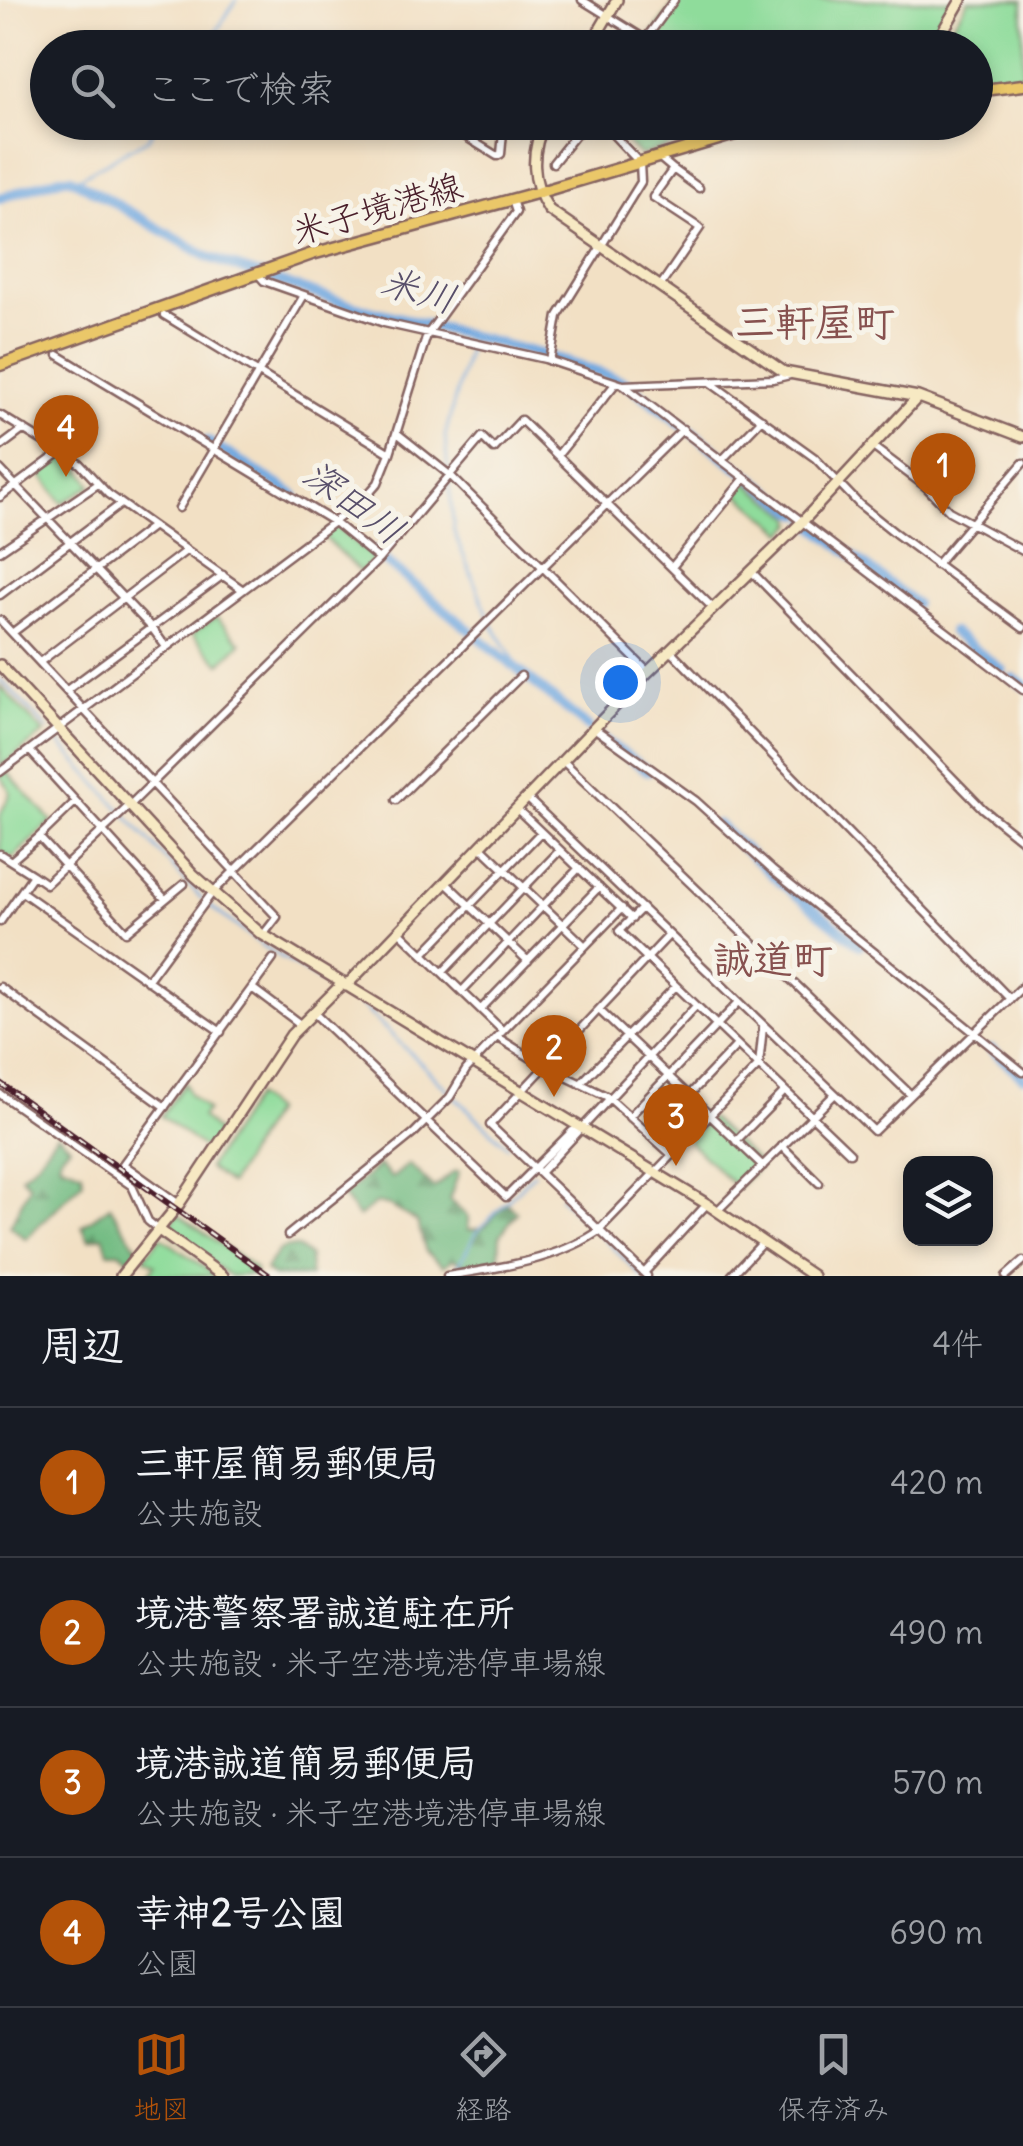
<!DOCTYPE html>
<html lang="ja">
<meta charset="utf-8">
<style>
:root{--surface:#171b24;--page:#242831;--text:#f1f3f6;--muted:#9ea1a6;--line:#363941;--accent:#b45309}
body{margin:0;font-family:Delius,"Klee One",sans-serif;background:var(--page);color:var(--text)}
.controls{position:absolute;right:30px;bottom:30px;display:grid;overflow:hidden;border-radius:20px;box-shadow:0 5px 15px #0003}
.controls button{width:90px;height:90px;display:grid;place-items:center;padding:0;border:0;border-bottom:2px solid var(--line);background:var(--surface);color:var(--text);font:50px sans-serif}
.you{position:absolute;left:620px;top:682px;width:35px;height:35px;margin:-25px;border:8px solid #fff;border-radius:50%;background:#1a73e8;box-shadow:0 0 0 15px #1a73e833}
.badge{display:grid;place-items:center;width:65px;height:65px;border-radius:50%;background:var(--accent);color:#fff;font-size:32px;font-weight:700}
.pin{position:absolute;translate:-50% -82px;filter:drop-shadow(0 2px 5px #0008)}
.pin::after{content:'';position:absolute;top:52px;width:35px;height:30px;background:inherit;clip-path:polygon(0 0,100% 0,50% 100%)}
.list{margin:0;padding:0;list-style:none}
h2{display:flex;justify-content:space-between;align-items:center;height:130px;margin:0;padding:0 40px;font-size:42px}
h2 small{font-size:32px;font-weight:400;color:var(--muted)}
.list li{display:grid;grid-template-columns:65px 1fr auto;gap:30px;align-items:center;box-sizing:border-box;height:150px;padding:0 40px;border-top:2px solid var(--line)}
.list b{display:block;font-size:38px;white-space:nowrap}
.list p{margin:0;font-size:32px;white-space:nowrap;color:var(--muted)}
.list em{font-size:32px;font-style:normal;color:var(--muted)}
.icon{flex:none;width:55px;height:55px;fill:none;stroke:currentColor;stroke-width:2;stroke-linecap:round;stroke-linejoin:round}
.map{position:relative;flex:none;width:1023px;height:1276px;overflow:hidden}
.search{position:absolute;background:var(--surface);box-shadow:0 5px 15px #0003;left:30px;right:30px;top:30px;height:110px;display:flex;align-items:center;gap:25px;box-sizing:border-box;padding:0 35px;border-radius:55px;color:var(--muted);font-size:38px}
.sheet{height:730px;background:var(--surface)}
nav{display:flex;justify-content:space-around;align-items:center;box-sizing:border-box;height:140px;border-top:2px solid var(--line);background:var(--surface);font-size:28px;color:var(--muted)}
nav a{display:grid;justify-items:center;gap:5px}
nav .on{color:var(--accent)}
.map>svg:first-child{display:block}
.green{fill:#8fdc9b;stroke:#6c7e63;stroke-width:2.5}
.forest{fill:url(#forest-firs);stroke:#5e6e57;stroke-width:2.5}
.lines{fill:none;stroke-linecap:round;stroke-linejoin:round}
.stream{stroke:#72a9e0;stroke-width:2.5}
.river{stroke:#72a9e0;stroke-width:10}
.street-casing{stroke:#856361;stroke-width:11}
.secondary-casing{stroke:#856361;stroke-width:14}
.primary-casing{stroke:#856361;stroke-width:15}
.street{stroke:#fff;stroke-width:6}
.secondary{stroke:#f7e9c3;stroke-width:9}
.primary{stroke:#eac769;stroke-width:10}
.rail-casing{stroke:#4a1f2b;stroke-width:6}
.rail{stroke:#f7f3e8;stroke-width:2.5;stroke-dasharray:8;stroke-linecap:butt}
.labels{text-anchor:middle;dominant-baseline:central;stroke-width:10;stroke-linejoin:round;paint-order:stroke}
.street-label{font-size:35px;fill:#4a1f2b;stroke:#f7f3e8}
.water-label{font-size:38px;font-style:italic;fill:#584f6a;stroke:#f7f3e8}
.quarter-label{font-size:40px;font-weight:bold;fill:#87514f;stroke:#f7f3e8}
</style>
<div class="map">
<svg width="1023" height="1276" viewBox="0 0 1023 1276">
<defs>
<pattern id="forest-firs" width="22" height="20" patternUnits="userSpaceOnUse" patternTransform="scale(2.5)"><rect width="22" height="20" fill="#73bc83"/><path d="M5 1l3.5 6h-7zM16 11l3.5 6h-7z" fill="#60986b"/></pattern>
</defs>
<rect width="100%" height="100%" fill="#f7f3e8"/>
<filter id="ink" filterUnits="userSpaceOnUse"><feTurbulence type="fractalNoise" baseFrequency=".01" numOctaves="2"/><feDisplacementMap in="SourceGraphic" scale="20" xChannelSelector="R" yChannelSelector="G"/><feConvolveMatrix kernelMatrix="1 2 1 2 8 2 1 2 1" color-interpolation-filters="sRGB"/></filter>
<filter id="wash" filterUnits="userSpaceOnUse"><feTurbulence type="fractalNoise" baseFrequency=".0048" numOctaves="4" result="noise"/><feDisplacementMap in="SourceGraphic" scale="40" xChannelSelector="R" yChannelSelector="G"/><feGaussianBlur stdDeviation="2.25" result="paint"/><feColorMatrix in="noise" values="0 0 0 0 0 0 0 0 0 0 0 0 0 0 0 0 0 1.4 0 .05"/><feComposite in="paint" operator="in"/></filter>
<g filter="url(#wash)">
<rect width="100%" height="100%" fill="#f2e0c4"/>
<!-- green -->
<path class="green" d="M 677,0 L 958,0 L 929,47 L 642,48 Z
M 968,0 L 1023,0 L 1023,75 L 976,81 L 976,48 L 939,47 Z
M 605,123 L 748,123 L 640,155 Z
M 64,456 L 78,465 L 92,485 L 62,503 L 41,474 Z
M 744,481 L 793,517 L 794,523 L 785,533 L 735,491 Z
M 335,525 L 375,559 L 360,572 L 322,535 Z
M 216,617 L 241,643 L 220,664 L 192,634 Z
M 0,686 L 44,733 L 0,767 Z
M 6,771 L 52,821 L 13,858 L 0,852 C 0,841 0,825 0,816 C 7,793 18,799 0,776 Z
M 185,1083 L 189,1094 L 207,1110 L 201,1117 L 220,1135 L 211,1150 L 207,1151 L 161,1116 Z
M 255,1096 L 273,1111 L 230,1184 L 208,1168 Z
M 710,1118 L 761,1165 L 737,1188 L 688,1141 Z
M 178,1214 L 255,1269 L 255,1274 L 230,1276 L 170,1233 L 169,1226 Z
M 161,1237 L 217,1276 L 148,1276 L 155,1265 L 144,1258 Z"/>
<!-- forest -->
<path class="forest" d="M 57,1134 L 70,1146 L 61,1155 L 59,1163 L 82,1172 L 83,1181 L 26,1239 L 10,1226 L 30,1185 L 21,1176 L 36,1163 Z
M 409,1164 L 434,1188 L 455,1171 L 459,1172 L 449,1200 L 468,1217 L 468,1230 L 483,1228 L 507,1203 L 517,1212 L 500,1236 L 499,1263 L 469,1266 L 453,1259 L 444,1266 L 426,1252 L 417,1222 L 390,1206 L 376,1203 L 358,1217 L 343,1196 L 379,1165 L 392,1178 Z
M 110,1206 L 138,1249 L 129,1260 L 120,1252 L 108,1252 L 103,1236 L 89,1240 L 82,1226 Z
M 287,1247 L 297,1247 L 309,1256 L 310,1276 L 273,1276 L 265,1270 L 279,1250 Z"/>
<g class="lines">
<!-- stream -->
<path class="stream" d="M 213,37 L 236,0
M 75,180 L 148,139 L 158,122
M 448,472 L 445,436 L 471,337
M 449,480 L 454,532 L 488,615
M 491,623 L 523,674
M 0,679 L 48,730
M 55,738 L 202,899
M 208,905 L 263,946 L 334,989
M 341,993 L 360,1004 L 449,1091
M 455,1097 L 507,1146
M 560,1197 L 594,1230
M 600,1235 L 642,1276
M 455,1272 L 476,1233 L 534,1173"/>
<!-- river -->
<path class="river" d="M 0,198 L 60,178 L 71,178 L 208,257 L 238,268 L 347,304 L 548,356 L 624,381 L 800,514
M 207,441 L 295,495
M 809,522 L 915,604
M 373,551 L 588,727
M 952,632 L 1002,670
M 1013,678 L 1023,685
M 596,734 L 648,771
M 717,824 L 781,883 L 860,945
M 991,1049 L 1023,1077"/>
</g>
</g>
<g filter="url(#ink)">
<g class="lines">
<defs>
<path id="street" d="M 582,0 L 645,39
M 209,40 L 212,41
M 639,48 L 674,0
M 442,122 L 497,156 L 501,154 L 504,122
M 660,158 L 673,169 L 653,197 L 700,228 L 661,285
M 553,163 L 586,122
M 673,169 L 699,188
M 257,273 L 264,281 L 384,323 L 545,359 L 623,385 L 773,379 L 790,375
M 164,315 L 390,453
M 58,355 L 334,522 L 379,559
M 550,361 L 558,316 L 641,182 L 640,163 L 601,122
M 711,383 L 815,458 L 859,504 L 895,533 L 1023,628
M 623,385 L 1023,690
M 0,415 L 80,464 L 108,494 L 243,590
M 397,433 L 451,476 L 648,672
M 0,447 L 24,429
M 873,447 L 925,486 L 949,511 L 1023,551
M 558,455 L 616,383
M 722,460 L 762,419
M 0,469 L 152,628 L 166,647
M 0,497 L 62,451
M 179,508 L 303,297
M 0,551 L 98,484
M 936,565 L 1023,463
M 672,567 L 745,478
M 751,571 L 983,809 L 1023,841
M 0,595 L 121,504
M 0,620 L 277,917 L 263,935
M 12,633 L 153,526
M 670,650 L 1010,999
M 40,662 L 187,550
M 67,690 L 223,575
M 594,728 L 696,801 L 772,870 L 1023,1072
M 30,751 L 165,899
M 563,761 L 911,1095
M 0,772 L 363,500 L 378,483 L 390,453 L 427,335 L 516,212 L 512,200
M 527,798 L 874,1131 L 1023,986
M 396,800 L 521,676
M 75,802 L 39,837 L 126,932 L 184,884
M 516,808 L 632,919
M 480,846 L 585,946
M 0,854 L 11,861 L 39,837
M 11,861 L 33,875
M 445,882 L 528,961
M 22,892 L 221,1032
M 622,908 L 497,1037 L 544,1066 L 608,1097 L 672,1155
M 642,908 L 619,931 L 850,1153
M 0,922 L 33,875 L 46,884 L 130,805 L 379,559 L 482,437 L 494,449 L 521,420 L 713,608
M 399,931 L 503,1031
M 423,954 L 541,832
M 443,972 L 560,850
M 147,981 L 212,893 L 683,429
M 0,987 L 165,1107
M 252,988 L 300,1024
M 462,991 L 579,868
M 481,1009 L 599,887
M 599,1010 L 763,1166
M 313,1012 L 506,1197 L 572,1131 L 580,1128
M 580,1084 L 676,986
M 0,1094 L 132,1186 L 148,1221 L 159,1230
M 629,1117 L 738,1003
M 650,1136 L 737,1045
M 736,1141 L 785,1091
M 782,1146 L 819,1183
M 540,1173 L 696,1006
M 179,1204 L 123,1164 L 273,959
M 717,1211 L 835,1094
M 288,1235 L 414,1133 L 450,1097 L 466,1070 L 497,1037
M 644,1273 L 707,1204
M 447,1276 C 497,1268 553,1261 596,1233 L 759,1065 L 763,1027
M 647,1276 L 490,1125 L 669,935
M 731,1276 L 763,1242
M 1006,1276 L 1023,1261"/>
<path id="secondary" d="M 589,48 L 617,0
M 933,48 L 961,0
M 545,122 C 530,151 531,183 549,210 L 784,372 L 918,397 L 1023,437
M 0,665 L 194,875 L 260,933 L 707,1204 L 813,1276
M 346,986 L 648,672 L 802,522 L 918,397
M 159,1230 L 223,1276
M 121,1276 L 179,1204 L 291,1035 L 342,984"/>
<path id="primary" d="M 976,91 L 1023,85
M 0,365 L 312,254 L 540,192 L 776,122"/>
</defs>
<!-- street casing -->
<use href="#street" class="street-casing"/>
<!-- secondary casing -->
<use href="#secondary" class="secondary-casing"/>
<!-- primary casing -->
<use href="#primary" class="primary-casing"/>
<!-- street -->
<use href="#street" class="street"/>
<!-- secondary -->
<use href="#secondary" class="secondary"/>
<!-- primary -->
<use href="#primary" class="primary"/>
<defs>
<path id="rail" d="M 0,1083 L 270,1276"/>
</defs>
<!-- rail casing -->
<use href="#rail" class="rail-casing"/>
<!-- rail -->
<use href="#rail" class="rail"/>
</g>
</g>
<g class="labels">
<!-- street labels -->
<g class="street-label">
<text transform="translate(377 208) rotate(-16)">米子境港線</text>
</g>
<!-- water labels -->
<g class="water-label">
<text transform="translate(419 290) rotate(16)">米川</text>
<text transform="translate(354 502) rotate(36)">深田川</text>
</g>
<!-- quarter labels -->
<g class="quarter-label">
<text x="815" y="322">三軒屋町</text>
<text x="773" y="959">誠道町</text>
</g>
</g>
</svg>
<div class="controls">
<button><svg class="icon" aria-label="layers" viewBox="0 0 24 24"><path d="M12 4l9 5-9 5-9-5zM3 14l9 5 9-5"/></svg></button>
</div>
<div class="you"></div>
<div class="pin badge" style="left:943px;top:515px">1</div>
<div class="pin badge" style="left:554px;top:1097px">2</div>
<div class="pin badge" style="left:676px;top:1166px">3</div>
<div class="pin badge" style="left:66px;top:477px">4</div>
<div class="search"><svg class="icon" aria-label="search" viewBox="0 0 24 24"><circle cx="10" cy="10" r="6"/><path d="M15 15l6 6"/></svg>ここで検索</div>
</div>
<section class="sheet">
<h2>周辺<small>4件</small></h2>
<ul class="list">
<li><span class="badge">1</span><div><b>三軒屋簡易郵便局</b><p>公共施設</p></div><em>420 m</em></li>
<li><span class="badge">2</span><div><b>境港警察署誠道駐在所</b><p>公共施設 · 米子空港境港停車場線</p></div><em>490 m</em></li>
<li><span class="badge">3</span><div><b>境港誠道簡易郵便局</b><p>公共施設 · 米子空港境港停車場線</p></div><em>570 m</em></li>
<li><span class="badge">4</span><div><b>幸神2号公園</b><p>公園</p></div><em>690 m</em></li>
</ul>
</section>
<nav>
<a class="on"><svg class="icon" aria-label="map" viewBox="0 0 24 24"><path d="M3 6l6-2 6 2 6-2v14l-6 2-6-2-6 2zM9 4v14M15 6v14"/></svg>地図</a>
<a><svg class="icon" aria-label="directions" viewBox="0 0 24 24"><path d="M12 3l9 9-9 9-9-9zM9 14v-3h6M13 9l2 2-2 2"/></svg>経路</a>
<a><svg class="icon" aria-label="saved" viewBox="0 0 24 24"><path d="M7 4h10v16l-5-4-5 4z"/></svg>保存済み</a>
</nav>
